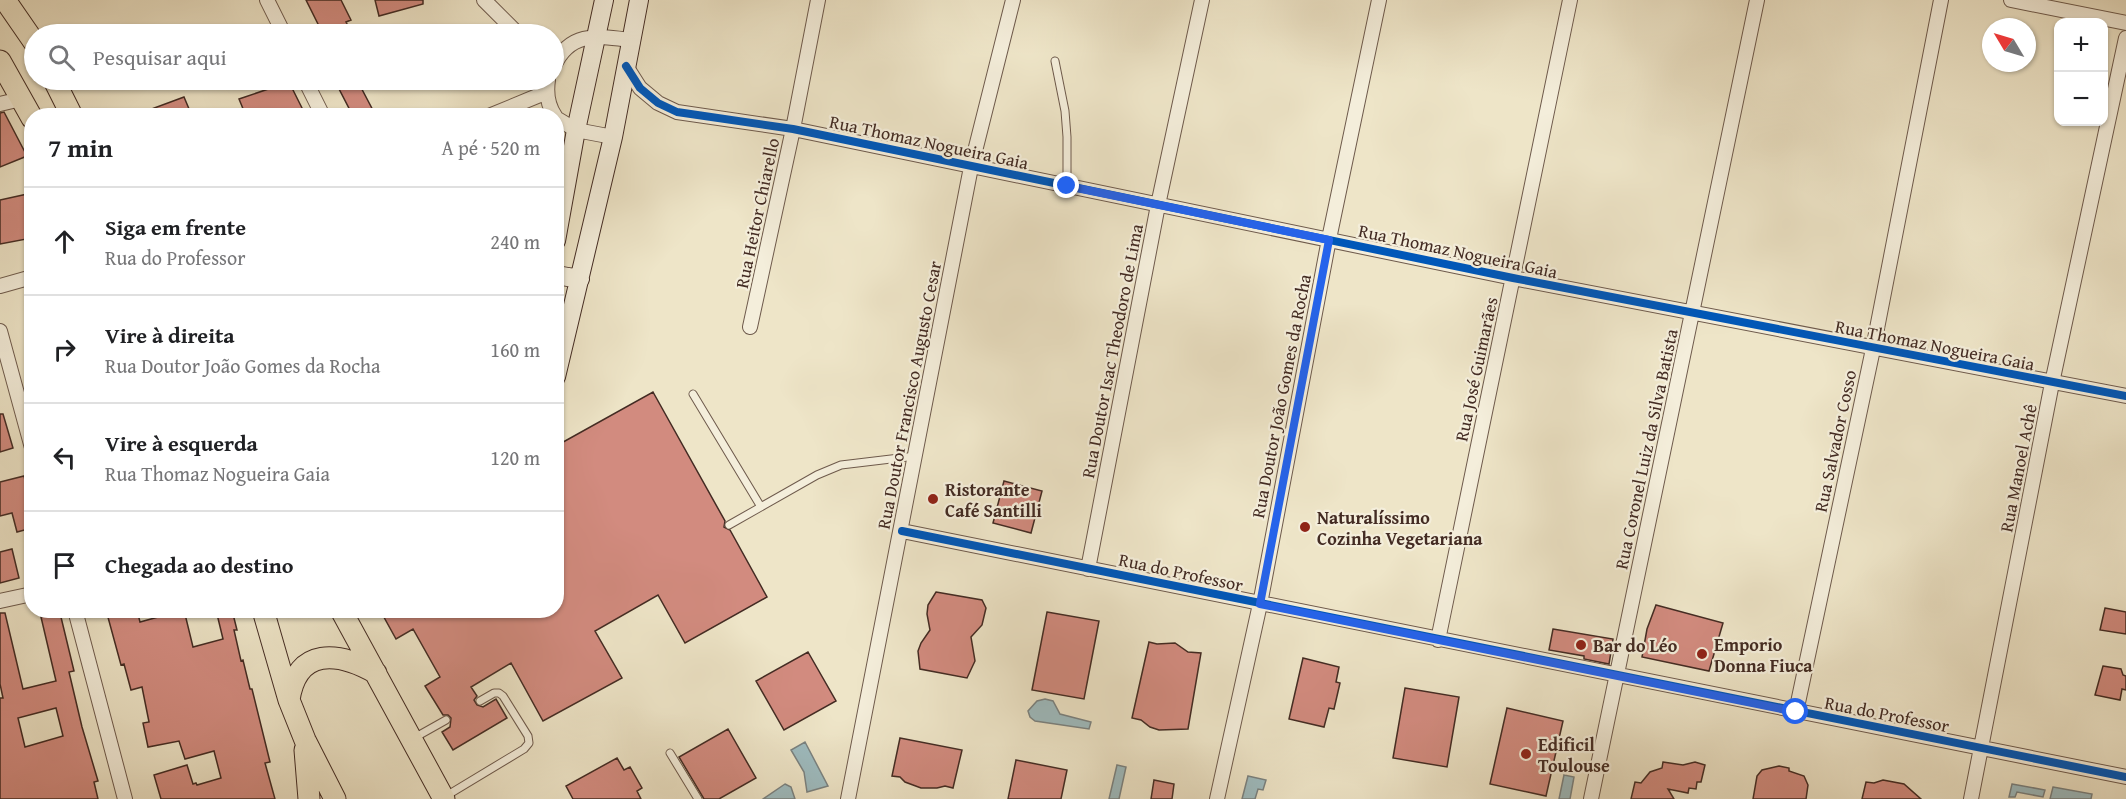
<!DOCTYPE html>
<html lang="pt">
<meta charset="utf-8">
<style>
:root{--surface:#fff;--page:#f6f6f6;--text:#202124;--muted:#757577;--line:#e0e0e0}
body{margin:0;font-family:"Gentium Book Plus",serif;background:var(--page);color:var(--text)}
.controls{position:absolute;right:18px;top:18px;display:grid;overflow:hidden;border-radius:12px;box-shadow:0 2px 4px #0004}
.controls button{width:54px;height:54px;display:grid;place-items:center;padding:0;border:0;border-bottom:2px solid var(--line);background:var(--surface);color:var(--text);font:30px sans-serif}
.compass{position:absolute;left:1982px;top:18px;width:54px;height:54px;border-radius:50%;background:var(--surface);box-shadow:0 2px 4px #0004;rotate:308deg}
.stop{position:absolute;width:18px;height:18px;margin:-14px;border:4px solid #2563eb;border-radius:50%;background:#fff}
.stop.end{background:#2563eb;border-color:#fff;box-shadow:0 2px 6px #0008}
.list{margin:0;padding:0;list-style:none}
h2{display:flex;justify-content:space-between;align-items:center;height:78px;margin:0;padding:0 24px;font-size:26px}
h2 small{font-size:20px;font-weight:400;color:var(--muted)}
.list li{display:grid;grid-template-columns:39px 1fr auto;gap:18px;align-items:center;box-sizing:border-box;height:108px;padding:0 24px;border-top:2px solid var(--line)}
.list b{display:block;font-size:22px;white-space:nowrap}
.list p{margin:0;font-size:20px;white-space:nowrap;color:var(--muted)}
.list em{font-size:20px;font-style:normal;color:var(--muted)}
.icon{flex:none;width:33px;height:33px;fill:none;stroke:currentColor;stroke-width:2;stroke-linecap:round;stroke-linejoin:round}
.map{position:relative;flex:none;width:2126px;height:799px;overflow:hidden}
.search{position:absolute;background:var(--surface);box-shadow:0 2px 4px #0004;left:24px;top:24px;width:540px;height:66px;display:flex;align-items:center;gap:15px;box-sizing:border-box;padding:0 21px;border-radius:33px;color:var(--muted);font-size:22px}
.panel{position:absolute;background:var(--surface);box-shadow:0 2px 4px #0004;left:24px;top:108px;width:540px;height:510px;border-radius:24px}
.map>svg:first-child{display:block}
.water{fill:#9ebcc0;stroke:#7a8281;stroke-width:1.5}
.building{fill:#d28b7f;stroke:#432b23;stroke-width:1.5;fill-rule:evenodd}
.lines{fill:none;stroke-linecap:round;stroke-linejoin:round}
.lane-casing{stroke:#6e5a4c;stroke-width:9}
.street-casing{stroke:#6e5a4c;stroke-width:16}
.secondary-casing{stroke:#432b23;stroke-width:20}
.primary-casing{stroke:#432b23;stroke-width:23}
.lane{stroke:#f4eedb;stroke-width:7}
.street{stroke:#f4eedb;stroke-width:14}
.secondary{stroke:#f4eedb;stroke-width:18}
.primary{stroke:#eee5c8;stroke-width:21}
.cycleway-casing{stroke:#f4eedb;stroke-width:11}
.cycleway{stroke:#0057b8;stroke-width:8}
.route{stroke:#2563eb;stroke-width:8}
.poi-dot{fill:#8f2418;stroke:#f4eedb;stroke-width:2}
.labels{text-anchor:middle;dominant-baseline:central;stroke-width:4.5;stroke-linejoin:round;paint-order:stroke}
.street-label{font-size:18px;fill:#432b23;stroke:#f4eedb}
.poi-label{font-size:18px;font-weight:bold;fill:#432b23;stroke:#f4eedb;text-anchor:start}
</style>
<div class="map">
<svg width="2126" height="799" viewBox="0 0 2126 799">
<rect width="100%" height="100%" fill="#eee5c8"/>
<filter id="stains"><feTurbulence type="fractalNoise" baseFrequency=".00333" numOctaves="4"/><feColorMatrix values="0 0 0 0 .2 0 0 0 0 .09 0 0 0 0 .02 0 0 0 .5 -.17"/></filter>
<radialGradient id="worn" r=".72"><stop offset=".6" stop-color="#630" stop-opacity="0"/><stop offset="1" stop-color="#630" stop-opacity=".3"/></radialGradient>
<!-- water -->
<path class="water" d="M 1045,699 L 1053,701 L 1060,714 L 1091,722 L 1089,729 L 1035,721 L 1030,717 L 1028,711 L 1037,701 Z
M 805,742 L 828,786 L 807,792 L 804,772 L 791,750 Z
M 1117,765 L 1126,767 L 1119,799 L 1109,799 Z
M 1564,775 L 1574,777 L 1570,799 L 1559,799 Z
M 1248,776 L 1266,780 L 1263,790 L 1258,789 L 1255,799 L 1242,799 Z
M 785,784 L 791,787 L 795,799 L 763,799 Z
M 2012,784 L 2045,790 L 2043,797 L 2017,792 L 2015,797 L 2009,797 Z
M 2053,787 L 2092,794 L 2091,799 L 2050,799 Z"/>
<!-- building -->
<path class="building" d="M 306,0 L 341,0 L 351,20 L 346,22 L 348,26 L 331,34 L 323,34 Z
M 375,0 L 423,0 L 423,4 L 379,16 Z
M 343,80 L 357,80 L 376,116 L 353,116 L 336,83 Z
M 289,82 L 306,116 L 246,116 L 239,99 Z
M 184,97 L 192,116 L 138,116 L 138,114 Z
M 4,112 L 27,156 L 0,167 L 0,113 Z
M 32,193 L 32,238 L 0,244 L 0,200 Z
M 653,392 L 725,521 L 724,527 L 730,530 L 767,597 L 685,643 L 658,595 L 595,631 L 622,678 L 543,721 L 511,663 L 471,687 L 477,696 L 474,700 L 477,705 L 483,707 L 496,699 L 507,718 L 453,750 L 442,732 L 450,727 L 451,718 L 448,715 L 443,715 L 425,686 L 440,677 L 413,629 L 396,639 L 380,610 L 556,610 L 556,446 Z
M 0,414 L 3,414 L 13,448 L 0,452 Z
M 24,476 L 32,507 L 32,528 L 17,532 L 12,513 L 0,516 L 0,482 Z
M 1004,481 L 1042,491 L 1031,533 L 993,523 Z
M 12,549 L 19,578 L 0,583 L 0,552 Z
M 936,592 L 982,600 L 986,608 L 982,625 L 971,637 L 975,661 L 967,678 L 920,669 L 918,651 L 921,643 L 930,630 L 927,614 L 928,605 Z
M 1656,605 L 1723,623 L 1709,671 L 1642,657 L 1647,629 Z
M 2105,608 L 2126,612 L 2126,634 L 2100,630 Z
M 106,610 L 137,610 L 140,622 L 162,616 L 161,610 L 184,610 L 193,647 L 223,639 L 216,610 L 232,610 L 237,630 L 234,630 L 241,661 L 243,660 L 250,689 L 252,689 L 270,762 L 265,763 L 275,799 L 161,799 L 154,775 L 187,765 L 193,784 L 196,783 L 197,785 L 221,778 L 214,751 L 185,759 L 179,741 L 148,747 L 143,723 L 149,722 L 142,687 L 131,690 L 124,664 L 121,665 Z
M 1047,612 L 1099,621 L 1084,699 L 1032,690 Z
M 0,613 L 5,613 L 23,689 L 56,681 L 41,617 L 60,613 L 74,671 L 69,672 L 82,727 L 98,781 L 94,782 L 98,799 L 0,799 L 0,698 L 3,698 L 0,684 ZM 56,708 L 63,736 L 25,747 L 18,718 Z
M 1553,629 L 1613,639 L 1609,664 L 1584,659 L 1584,656 L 1549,650 Z
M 1149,642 L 1157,644 L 1175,643 L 1188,652 L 1201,653 L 1188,729 L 1159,730 L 1150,727 L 1141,720 L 1132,718 Z
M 808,652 L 836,701 L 784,730 L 756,681 Z
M 1303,658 L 1339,667 L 1336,682 L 1340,683 L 1334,709 L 1329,708 L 1324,727 L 1289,719 Z
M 2103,666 L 2121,669 L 2123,675 L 2126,676 L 2126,690 L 2122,689 L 2120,700 L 2095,695 Z
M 1405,688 L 1459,697 L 1447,767 L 1393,758 Z
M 1507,708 L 1563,721 L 1546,796 L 1490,784 Z
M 728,729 L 756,778 L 719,799 L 704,799 L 679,757 Z
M 900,738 L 962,750 L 953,788 L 945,786 L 937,788 L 921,788 L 905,782 L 900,777 L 892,776 Z
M 617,758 L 624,770 L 630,767 L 642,788 L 637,791 L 641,799 L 573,799 L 566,786 Z
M 1016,760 L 1067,770 L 1061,799 L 1008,799 Z
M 1663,762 L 1683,765 L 1695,762 L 1705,765 L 1701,782 L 1697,782 L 1696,789 L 1689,788 L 1688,793 L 1668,789 L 1674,799 L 1631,799 L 1635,782 L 1641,783 L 1650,772 L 1662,768 Z
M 1779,766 L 1789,768 L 1789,771 L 1804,776 L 1808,785 L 1806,799 L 1753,799 L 1757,776 L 1762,770 Z
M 1154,780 L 1174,784 L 1172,799 L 1151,799 Z
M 1883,780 L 1904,784 L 1921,799 L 1862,799 L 1866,782 L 1874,783 Z"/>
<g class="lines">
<defs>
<path id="lane" d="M 1055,61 L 1065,111 L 1067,137 L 1067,186
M 693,394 L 761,507
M 729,525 L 817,475 L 841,465 L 916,456
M 414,738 L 446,720
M 670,753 L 698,799
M 446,796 L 524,749 L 529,743 L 528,736 L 503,696 L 499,693 L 494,693 L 480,701"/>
<path id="street" d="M 267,0 L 284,34
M 484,0 L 518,34
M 2011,0 L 2126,23
M 554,66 C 570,31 597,36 630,40
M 626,66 L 640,88 L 658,103 L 677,112 L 793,129 L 1513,278 L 2126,396
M 305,80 L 323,116
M 548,80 C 546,93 547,104 555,116
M 0,104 L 21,99
M 489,116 L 547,92
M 556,118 L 576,130 L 613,137
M 0,286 L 32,277
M 750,327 L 793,129 L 818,0
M 0,331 L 32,448
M 902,531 L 2126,777
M 1088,569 L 1158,205 L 1202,0
M 0,601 L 32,594
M 75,610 L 125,799
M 1438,640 L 1570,0
M 1796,712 L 1873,349 L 1941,0
M 848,799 L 971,167 L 1013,0
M 1217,799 L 1260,604 L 1329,239 L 1379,0
M 1591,799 L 1757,0
M 1971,799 L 2052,383 L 2126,38"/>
<path id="secondary" d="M 556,241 L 576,130 L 604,0
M 556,275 L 580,279
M 556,377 L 613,137 L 639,0"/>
<path id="primary" d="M 5,0 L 34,42
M 0,61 L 32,118
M 54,80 L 72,116
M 263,610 L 289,700 L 305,740 L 335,799
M 341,610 L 444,799
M 289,700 C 297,646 339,652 376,673
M 305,750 L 309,799"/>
</defs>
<!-- lane casing -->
<use href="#lane" class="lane-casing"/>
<!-- street casing -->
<use href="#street" class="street-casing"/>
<!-- secondary casing -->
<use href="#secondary" class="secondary-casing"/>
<!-- primary casing -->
<use href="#primary" class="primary-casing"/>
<!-- lane -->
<use href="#lane" class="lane"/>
<!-- street -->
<use href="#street" class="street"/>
<!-- secondary -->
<use href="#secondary" class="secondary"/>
<!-- primary -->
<use href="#primary" class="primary"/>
<defs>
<path id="cycleway" d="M 626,66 L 640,88 L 658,103 L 677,112 L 793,129 L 1513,278 L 2126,396
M 902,531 L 2126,777"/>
</defs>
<!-- cycleway casing -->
<use href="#cycleway" class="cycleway-casing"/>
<!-- cycleway -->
<use href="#cycleway" class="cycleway"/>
</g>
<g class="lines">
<!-- route -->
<path class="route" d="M 1067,186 L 1329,240 L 1260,604 L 1796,712"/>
</g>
<!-- markers -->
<g class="poi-dot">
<circle cx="933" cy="499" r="6"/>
<circle cx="1305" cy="527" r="6"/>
<circle cx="1581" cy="645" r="6"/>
<circle cx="1702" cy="654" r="6"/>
<circle cx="1526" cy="754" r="6"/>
</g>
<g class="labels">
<!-- street labels -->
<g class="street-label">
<text transform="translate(929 142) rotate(12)">Rua Thomaz Nogueira Gaia</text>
<text transform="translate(757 213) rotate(-78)">Rua Heitor Chiarello</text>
<text transform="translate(1458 251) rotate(12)">Rua Thomaz Nogueira Gaia</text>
<text transform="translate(1935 345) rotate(11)">Rua Thomaz Nogueira Gaia</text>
<text transform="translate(1112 351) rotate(-79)">Rua Doutor Isac Theodoro de Lima</text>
<text transform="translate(1476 369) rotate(-78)">Rua José Guimarães</text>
<text transform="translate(909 395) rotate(-79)">Rua Doutor Francisco Augusto Cesar</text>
<text transform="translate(1281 396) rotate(-79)">Rua Doutor João Gomes da Rocha</text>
<text transform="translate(1835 441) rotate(-78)">Rua Salvador Cosso</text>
<text transform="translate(1646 449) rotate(-78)">Rua Coronel Luiz da Silva Batista</text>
<text transform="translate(2018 468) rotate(-79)">Rua Manoel Achê</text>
<text transform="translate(1181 572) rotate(12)">Rua do Professor</text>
<text transform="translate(1887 714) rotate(11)">Rua do Professor</text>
</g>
<!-- poi labels -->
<g class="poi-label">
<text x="945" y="489">Ristorante<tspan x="945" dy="21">Café Santilli</tspan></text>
<text x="1317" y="517">Naturalíssimo<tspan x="1317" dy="21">Cozinha Vegetariana</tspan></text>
<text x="1714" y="644">Emporio<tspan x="1714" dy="21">Donna Fiuca</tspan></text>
<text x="1593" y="645">Bar do Léo</text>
<text x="1538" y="744">Edificil<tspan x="1538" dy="21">Toulouse</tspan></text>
</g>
</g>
<rect width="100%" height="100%" filter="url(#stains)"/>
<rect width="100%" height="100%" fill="url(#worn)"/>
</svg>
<div class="controls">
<button>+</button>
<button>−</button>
</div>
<svg class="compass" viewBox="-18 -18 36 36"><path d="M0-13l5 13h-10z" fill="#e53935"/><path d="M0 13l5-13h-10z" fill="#757577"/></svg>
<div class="stop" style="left:1796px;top:712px"></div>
<div class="stop end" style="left:1067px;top:186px"></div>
<div class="search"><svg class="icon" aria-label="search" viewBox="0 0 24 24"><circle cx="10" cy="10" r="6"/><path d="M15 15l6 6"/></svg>Pesquisar aqui</div>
<section class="panel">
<h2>7 min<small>A pé · 520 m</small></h2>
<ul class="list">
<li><svg class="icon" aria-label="ahead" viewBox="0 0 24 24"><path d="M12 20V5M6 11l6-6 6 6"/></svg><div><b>Siga em frente</b><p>Rua do Professor</p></div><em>240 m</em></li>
<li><svg class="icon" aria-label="right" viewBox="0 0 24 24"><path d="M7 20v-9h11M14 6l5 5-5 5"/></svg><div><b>Vire à direita</b><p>Rua Doutor João Gomes da Rocha</p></div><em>160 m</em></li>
<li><svg class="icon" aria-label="left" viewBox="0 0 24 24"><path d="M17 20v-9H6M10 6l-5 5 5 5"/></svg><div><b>Vire à esquerda</b><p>Rua Thomaz Nogueira Gaia</p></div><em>120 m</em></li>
<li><svg class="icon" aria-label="arrive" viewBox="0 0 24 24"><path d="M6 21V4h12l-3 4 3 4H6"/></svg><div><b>Chegada ao destino</b></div></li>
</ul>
</section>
</div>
